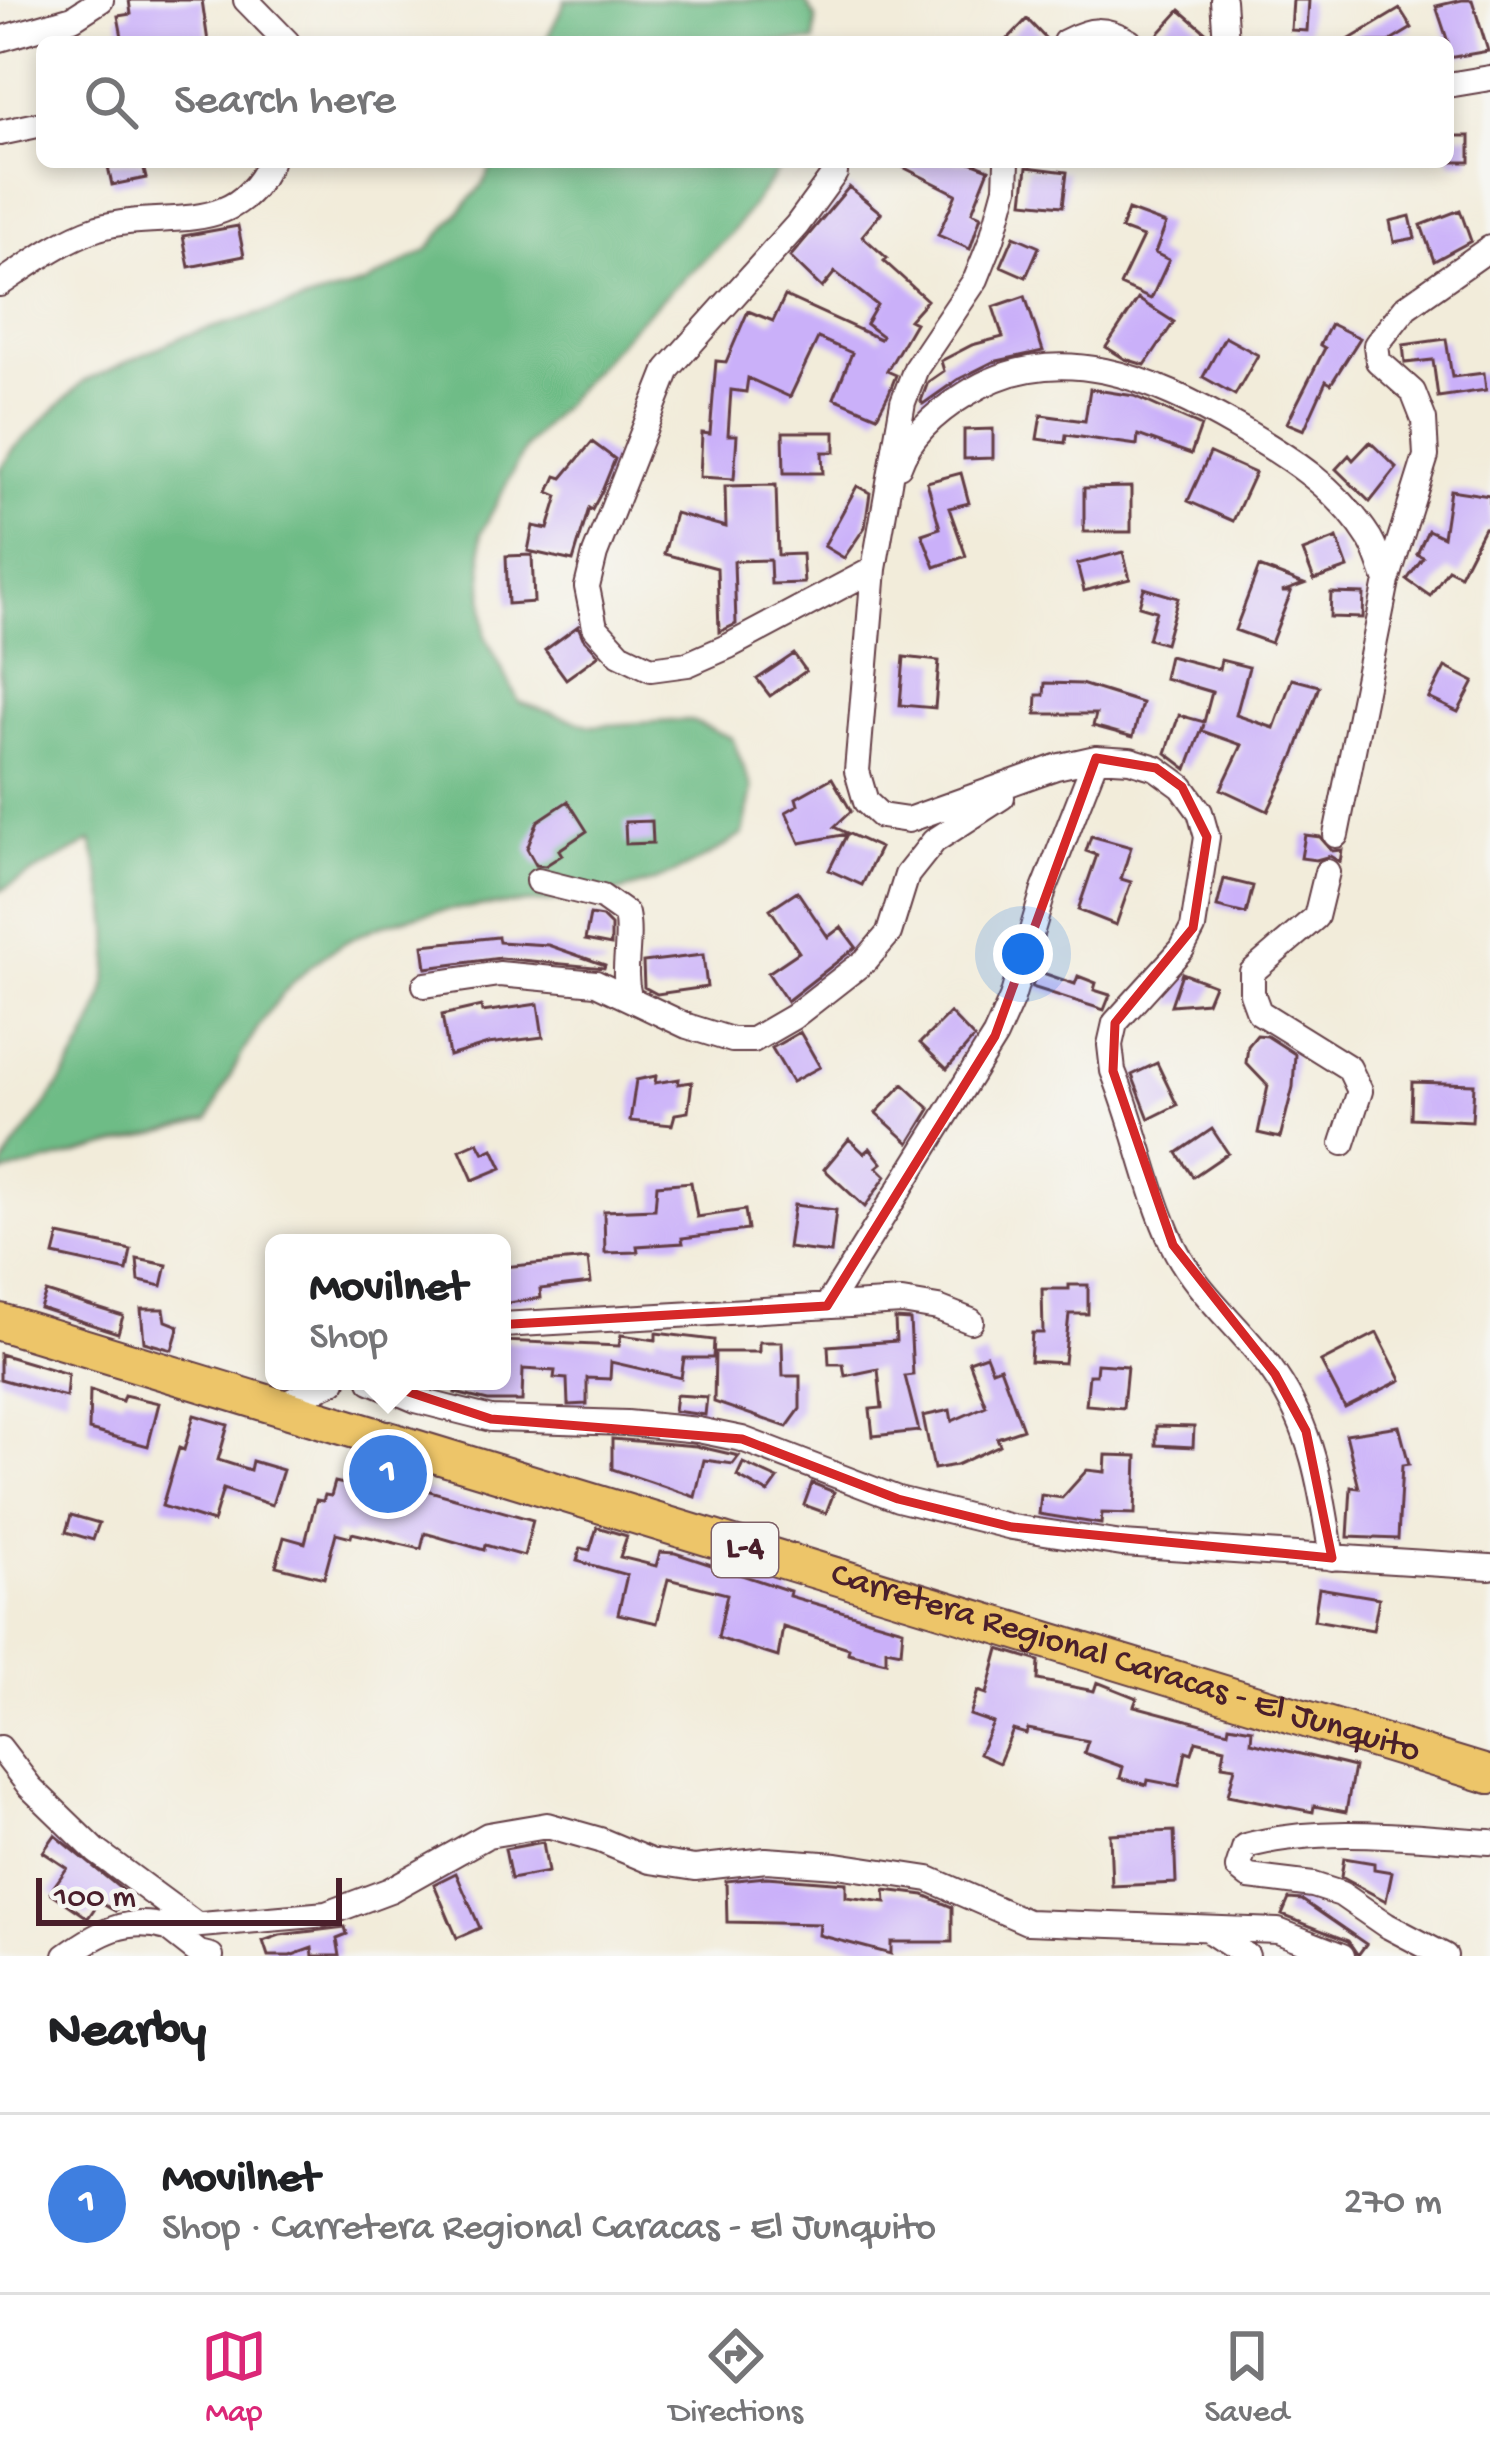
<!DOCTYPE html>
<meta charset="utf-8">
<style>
:root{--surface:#fff;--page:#f2f2f2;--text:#202124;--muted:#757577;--line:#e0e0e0;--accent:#db2777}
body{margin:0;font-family:"Gochi Hand",sans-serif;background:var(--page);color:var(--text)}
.scale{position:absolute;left:36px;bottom:30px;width:306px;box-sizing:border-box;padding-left:12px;border:6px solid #4a1f2b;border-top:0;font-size:33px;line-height:42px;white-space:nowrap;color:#4a1f2b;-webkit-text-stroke:9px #f6f6f2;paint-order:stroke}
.you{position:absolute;left:1023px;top:954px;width:42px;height:42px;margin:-30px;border:9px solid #fff;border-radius:50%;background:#1a73e8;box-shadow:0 0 0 18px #1a73e833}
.badge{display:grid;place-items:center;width:78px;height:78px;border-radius:50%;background:var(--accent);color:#fff;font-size:39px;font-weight:700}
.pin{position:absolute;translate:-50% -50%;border:6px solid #fff;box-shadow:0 3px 12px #0006}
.popup{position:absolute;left:265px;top:1234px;width:246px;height:156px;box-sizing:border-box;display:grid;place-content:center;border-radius:18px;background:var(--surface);filter:drop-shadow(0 3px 9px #0005);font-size:39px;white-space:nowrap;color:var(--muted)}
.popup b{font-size:45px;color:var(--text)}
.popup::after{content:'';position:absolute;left:50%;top:100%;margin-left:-24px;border:24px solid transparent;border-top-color:var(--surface)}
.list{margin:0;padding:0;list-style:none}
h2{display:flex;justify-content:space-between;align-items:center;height:156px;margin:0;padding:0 48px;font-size:51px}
h2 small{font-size:39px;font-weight:400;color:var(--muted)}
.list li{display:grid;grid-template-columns:78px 1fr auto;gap:36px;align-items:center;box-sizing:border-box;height:180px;padding:0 48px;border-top:3px solid var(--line)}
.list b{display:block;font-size:45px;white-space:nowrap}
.list p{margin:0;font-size:39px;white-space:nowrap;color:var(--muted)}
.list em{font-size:39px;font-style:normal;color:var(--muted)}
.icon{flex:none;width:66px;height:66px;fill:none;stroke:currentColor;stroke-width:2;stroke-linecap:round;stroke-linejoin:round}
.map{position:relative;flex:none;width:1490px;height:1956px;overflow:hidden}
.search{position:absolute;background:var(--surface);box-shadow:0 6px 18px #0003;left:36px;right:36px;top:36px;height:132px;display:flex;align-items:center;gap:30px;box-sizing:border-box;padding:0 42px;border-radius:18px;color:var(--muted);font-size:45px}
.sheet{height:336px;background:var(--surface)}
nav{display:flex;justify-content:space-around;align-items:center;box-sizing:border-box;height:168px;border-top:3px solid var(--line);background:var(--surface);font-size:33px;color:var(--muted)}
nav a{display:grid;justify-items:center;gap:6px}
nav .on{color:var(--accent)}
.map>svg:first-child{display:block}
.forest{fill:#6ebc86;stroke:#5c6e58;stroke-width:3}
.building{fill:#cab0f9}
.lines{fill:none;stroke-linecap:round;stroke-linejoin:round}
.minor-casing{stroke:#633e45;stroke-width:28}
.primary-casing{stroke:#633e45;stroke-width:40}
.minor{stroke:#fff;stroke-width:24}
.primary{stroke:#edc569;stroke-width:36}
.marked{fill:none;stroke:#d62828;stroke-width:9;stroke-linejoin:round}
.labels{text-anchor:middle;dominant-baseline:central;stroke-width:9;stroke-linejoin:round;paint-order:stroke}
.shield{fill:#f6f6f2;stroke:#7e6067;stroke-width:3}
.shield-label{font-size:33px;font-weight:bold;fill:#4a1f2b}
.street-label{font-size:36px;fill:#4a1f2b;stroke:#f6f6f2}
</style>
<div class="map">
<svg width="1490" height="1956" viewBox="0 0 1490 1956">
<rect width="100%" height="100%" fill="#f6f6f2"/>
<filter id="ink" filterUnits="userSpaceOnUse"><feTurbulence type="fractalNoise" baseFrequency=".00833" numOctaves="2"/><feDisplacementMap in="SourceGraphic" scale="24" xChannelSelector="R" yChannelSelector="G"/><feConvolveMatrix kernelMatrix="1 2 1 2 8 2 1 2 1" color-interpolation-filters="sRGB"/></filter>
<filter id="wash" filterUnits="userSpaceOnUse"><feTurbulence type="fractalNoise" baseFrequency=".004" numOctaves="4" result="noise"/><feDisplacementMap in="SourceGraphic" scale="48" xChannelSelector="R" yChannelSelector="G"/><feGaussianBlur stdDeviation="2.7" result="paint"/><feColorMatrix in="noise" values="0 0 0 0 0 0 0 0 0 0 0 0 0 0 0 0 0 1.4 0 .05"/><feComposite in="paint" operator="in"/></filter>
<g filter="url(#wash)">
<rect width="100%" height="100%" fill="#f2ecda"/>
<!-- forest -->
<path class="forest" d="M 566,0 L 804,0 L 816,19 L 814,42 L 545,42 Z
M 494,162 L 784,162 L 731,234 L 632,327 L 526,446 L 481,533 L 485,636 L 519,702 L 591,726 L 689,720 L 732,738 L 752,789 L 743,834 C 704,861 665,881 618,892 C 509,915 395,888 303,973 C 263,1008 231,1072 209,1120 L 0,1174 C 11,1146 35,1121 52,1096 C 116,1000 123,951 91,841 L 0,891 L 0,469 L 14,449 L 83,382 L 184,336 L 365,284 L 427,250 L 483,184 Z"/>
<g id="blocks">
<!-- building -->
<path class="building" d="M 129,0 L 202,0 L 208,42 L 123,42 L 118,16 L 131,14 Z
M 1293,0 L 1309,0 L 1307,31 L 1291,30 Z
M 1462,0 L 1472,0 L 1488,51 L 1448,58 L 1448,42 L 1436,6 Z
M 1400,9 L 1412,28 L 1389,42 L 1345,42 Z
M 1180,10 L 1209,35 L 1209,42 L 1151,42 Z
M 1027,19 L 1049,42 L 1005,42 Z
M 1450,136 L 1470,136 L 1470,162 L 1450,162 Z
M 107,162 L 142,162 L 146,178 L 112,185 Z
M 893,162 L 971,162 L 989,169 L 972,212 L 981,216 L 970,249 L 938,235 L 956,194 Z
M 1027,167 L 1067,172 L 1063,206 L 1023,202 Z
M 849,187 L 881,213 L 862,236 L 887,258 L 884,261 L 927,300 L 909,320 L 915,323 L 887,371 L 896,375 L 889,393 L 877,416 L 834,398 L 852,353 L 818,338 L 790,397 L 748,378 L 746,392 L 731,390 L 728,435 L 737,435 L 734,479 L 700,477 L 702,433 L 710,434 L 716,361 L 726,362 L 748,311 L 773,321 L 785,296 L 880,339 L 882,336 L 866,324 L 877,305 L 835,272 L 822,288 L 790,257 Z
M 1128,210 L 1166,224 L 1155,253 L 1169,260 L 1151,299 L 1120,285 L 1143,237 L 1121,229 Z
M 1460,210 L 1471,241 L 1434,261 L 1421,225 Z
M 1410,216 L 1415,238 L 1394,242 L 1390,221 Z
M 238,226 L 244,256 L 189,267 L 183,236 Z
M 1014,236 L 1039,247 L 1026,277 L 1001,266 Z
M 1025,296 L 1043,351 L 993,362 L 957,380 L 923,404 L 921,401 L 928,382 L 944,371 L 941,361 L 972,345 L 1003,337 L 993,307 Z
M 1138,299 L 1174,322 L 1145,365 L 1125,359 L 1106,347 Z
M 1331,324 L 1360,338 L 1331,384 L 1326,381 L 1304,430 L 1287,423 L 1325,348 L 1320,345 Z
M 1225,337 L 1258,355 L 1235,395 L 1203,377 Z
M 1446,339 L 1452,377 L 1484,373 L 1486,390 L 1438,397 L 1433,360 L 1405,363 L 1403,345 Z
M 1090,389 L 1134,396 L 1201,426 L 1191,454 L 1138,435 L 1137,445 L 1066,435 L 1065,443 L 1037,439 L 1041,415 L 1085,421 Z
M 993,429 L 993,458 L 964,459 L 964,430 Z
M 783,432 L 835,432 L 835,452 L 822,452 L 823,473 L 784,473 Z
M 592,442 L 615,459 L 602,491 L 592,510 L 589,508 L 573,561 L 528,551 L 533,526 L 548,529 L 558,496 L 549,492 L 556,476 L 562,478 Z
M 1370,442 L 1397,468 L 1370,502 L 1336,469 L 1349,455 L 1353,460 Z
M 1210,453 L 1255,473 L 1233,521 L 1188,501 Z
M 961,473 L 969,503 L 949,508 L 966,556 L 935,567 L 922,534 L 940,528 L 927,482 Z
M 776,485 L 778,555 L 802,554 L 804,583 L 771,584 L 770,560 L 734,561 L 736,624 L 719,632 L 717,568 L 664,554 L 675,513 L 726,527 L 725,486 Z
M 857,486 L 870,493 L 865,527 L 844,558 L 824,546 Z
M 1131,487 L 1131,532 L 1084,532 L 1084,488 Z
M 1450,490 L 1490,496 L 1490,529 L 1484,528 L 1460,575 L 1448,569 L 1430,596 L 1407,580 L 1423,557 L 1417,554 L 1428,530 L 1443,537 Z
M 1337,538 L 1348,568 L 1314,580 L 1303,551 Z
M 1123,552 L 1130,579 L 1084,591 L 1077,564 Z
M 532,555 L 534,602 L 508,604 L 506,556 Z
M 1259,567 L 1304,584 L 1282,592 L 1291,592 L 1271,643 L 1235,630 Z
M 1144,588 L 1178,598 L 1165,644 L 1148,639 L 1156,611 L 1139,606 Z
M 1331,593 L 1364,594 L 1363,618 L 1330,617 Z
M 578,626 L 583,638 L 599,655 L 566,679 L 545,650 Z
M 794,654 L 806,671 L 770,696 L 757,679 Z
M 1169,656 L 1219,669 L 1221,660 L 1249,667 L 1236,715 L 1274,728 L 1292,679 L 1319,686 L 1295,754 L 1268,811 L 1221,789 L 1242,745 L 1202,731 L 1204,724 L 1187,769 L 1166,753 L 1179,715 L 1204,722 L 1212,692 L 1164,678 Z
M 904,657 L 939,661 L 935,708 L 900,705 Z
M 1445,667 L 1474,682 L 1458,712 L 1429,698 Z
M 1045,683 L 1081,684 L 1142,703 L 1133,737 L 1093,726 L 1096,714 L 1036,714 L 1037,695 L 1044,695 Z
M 832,778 L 851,811 L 834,827 L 880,848 L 862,885 L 829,870 L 847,834 L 800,843 L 786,812 L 798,805 L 796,798 Z
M 568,801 L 587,831 L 559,850 L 562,855 L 545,866 L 536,865 L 527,849 L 538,821 Z
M 652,821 L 653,843 L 626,844 L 625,822 Z
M 1305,835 L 1320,837 L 1332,851 L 1342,850 L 1340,862 L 1330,856 L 1316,860 L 1301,858 Z
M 1091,836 L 1131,847 L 1121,879 L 1131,882 L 1116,925 L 1078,910 L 1097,855 L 1086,851 Z
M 1224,879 L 1253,886 L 1246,914 L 1217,907 Z
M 797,891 L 828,937 L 841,927 L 856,947 L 787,1001 L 768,973 L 799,952 L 770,909 Z
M 590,915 L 602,917 L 611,926 L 611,945 L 585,940 Z
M 498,937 L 499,942 L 548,945 L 605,965 L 604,968 L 500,958 L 426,968 L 423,945 Z
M 703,955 L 707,987 L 657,994 L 644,987 L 643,962 Z
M 1037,971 L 1075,984 L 1078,976 L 1096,983 L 1094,990 L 1110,995 L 1104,1010 L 1032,987 Z
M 1182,973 L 1214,985 L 1207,1002 L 1171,1005 Z
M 538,1004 L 543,1037 L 488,1044 L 449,1056 L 442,1015 L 481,1006 L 482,1012 Z
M 950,1013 L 974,1038 L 947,1069 L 920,1043 Z
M 800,1032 L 820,1067 L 792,1082 L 772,1048 Z
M 1257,1035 L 1267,1036 L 1295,1054 L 1293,1087 L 1280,1138 L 1258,1133 L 1268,1086 L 1246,1063 L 1248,1046 Z
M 1157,1063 L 1177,1105 L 1149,1119 L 1132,1075 Z
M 656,1076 L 655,1083 L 679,1079 L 678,1084 L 692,1082 L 688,1112 L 675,1114 L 672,1125 L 630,1121 L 636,1080 Z
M 1412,1082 L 1474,1084 L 1472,1121 L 1411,1118 Z
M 903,1084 L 930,1109 L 909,1143 L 876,1113 Z
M 1212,1129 L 1228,1153 L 1193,1177 L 1177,1153 Z
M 849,1139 L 864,1153 L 870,1148 L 882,1163 L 877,1167 L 886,1176 L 865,1207 L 824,1169 Z
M 478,1142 L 484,1153 L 493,1149 L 502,1168 L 473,1180 L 460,1150 Z
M 691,1182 L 697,1217 L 745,1210 L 748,1230 L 682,1238 L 683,1243 L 637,1246 L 638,1252 L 605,1253 L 604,1211 L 655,1209 L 657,1185 Z
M 794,1205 L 836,1210 L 831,1253 L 788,1248 Z
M 59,1235 L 131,1250 L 127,1271 L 54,1255 Z
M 137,1259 L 167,1265 L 162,1286 L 139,1281 Z
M 588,1259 L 591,1283 L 540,1289 L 541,1298 L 502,1304 L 502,1267 Z
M 1069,1285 L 1088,1285 L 1088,1314 L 1069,1314 L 1064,1363 L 1030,1361 L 1032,1333 L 1043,1333 L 1042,1289 L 1069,1289 Z
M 46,1292 L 123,1316 L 118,1333 L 40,1308 Z
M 141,1309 L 164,1309 L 166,1321 L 179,1326 L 172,1350 L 144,1342 Z
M 895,1319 L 910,1320 L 913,1375 L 905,1376 L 919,1431 L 873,1436 L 870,1409 L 882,1408 L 878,1369 L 845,1376 L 843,1364 L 829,1364 L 828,1346 L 896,1341 Z
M 656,1333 L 714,1340 L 713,1358 L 684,1358 L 681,1378 L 611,1362 L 610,1379 L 587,1378 L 587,1404 L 568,1405 L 567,1379 L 554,1378 L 555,1371 L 523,1369 L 522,1401 L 488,1401 L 455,1393 L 458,1381 L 502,1381 L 502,1341 L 619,1346 L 621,1335 L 656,1340 Z
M 1377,1333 L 1401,1380 L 1345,1408 L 1321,1362 Z
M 759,1342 L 782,1342 L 783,1376 L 800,1376 L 800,1409 L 787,1427 L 714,1402 L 715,1352 L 759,1352 Z
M 0,1354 L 68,1374 L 66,1397 L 0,1379 Z
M 986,1355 L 992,1370 L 1000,1367 L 1023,1429 L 997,1438 L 1000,1445 L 956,1465 L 934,1469 L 923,1416 L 950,1410 L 952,1421 L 986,1406 L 969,1361 Z
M 1097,1364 L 1127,1366 L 1123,1408 L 1086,1405 L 1089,1375 L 1096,1375 Z
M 90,1390 L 122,1401 L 124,1395 L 159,1403 L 148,1446 L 89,1430 Z
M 676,1395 L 707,1397 L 705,1415 L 674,1411 Z
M 194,1415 L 228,1425 L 218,1460 L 250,1470 L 252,1461 L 283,1470 L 272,1505 L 223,1489 L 213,1522 L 162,1506 L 179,1448 L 184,1450 Z
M 1156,1426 L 1194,1427 L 1193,1447 L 1156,1445 Z
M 1399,1426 L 1409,1464 L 1402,1465 L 1398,1539 L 1348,1537 L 1351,1487 L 1359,1488 L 1346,1434 Z
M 612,1439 L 696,1446 L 739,1456 L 733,1464 L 704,1460 L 695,1497 L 612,1469 Z
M 1106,1455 L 1137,1456 L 1135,1514 L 1102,1513 L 1101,1524 L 1039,1514 L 1041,1495 L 1062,1498 L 1087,1470 L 1105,1472 Z
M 743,1463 L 778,1479 L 768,1493 L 737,1476 Z
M 373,1475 L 533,1520 L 524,1556 L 485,1545 L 484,1550 L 425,1533 L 421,1549 L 352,1533 L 351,1537 L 336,1533 L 324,1578 L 276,1566 L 284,1537 L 305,1543 L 316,1500 L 323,1501 L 325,1495 L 331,1496 L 335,1482 L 370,1490 Z
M 812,1483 L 834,1492 L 826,1513 L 804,1505 Z
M 71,1515 L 99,1523 L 93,1540 L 66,1532 Z
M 597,1527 L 627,1536 L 620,1557 L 656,1566 L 660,1552 L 675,1553 L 790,1591 L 789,1596 L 903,1629 L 901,1652 L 886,1649 L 886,1662 L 848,1653 L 849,1648 L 783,1627 L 778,1657 L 718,1638 L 727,1594 L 668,1579 L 657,1623 L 618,1614 L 627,1575 L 577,1561 L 581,1548 L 590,1550 Z
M 1319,1588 L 1379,1598 L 1373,1630 L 1314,1620 Z
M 999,1649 L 1039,1661 L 1038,1680 L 1094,1691 L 1097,1682 L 1137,1698 L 1134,1706 L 1228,1731 L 1229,1725 L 1252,1729 L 1251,1742 L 1354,1767 L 1346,1812 L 1314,1806 L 1313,1812 L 1228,1795 L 1235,1767 L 1222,1765 L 1225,1748 L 1196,1741 L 1192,1753 L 1186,1751 L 1179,1786 L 1148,1780 L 1147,1785 L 1120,1778 L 1123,1767 L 1084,1753 L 1088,1741 L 1028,1729 L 1026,1734 L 1013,1730 L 999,1763 L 979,1754 L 993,1723 L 970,1715 L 978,1691 L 987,1694 Z
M 1174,1831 L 1176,1883 L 1112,1886 L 1110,1834 Z
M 55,1835 L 127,1894 L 115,1911 L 99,1902 L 88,1918 L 50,1892 L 67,1868 L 43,1852 Z
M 543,1842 L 548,1872 L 511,1879 L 505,1849 Z
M 1344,1858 L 1374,1863 L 1374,1869 L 1392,1872 L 1386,1901 L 1341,1877 Z
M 456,1873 L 480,1928 L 457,1938 L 434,1884 Z
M 766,1877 L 846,1883 L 846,1897 L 886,1902 L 885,1890 L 924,1895 L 952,1907 L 952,1942 L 891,1942 L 891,1954 L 819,1935 L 820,1924 L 727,1922 L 726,1881 Z
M 1289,1899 L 1302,1900 L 1366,1944 L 1358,1955 L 1348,1941 L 1282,1915 Z
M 345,1927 L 347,1934 L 337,1938 L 340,1956 L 313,1956 L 312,1948 L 290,1956 L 268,1956 L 263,1941 L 280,1935 Z"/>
</g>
</g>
<g filter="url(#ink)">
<use href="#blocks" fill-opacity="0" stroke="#633e45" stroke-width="3"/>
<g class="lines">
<defs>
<path id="minor" d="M 246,0 L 287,42
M 1223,0 L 1226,42
M 0,39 L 73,18 L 101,0
M 1065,42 C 1091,28 1105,27 1130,42
M 1448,85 L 1490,78
M 0,133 L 42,124
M 1007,162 L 1006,188 L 992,239 L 976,279 L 916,368 L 903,402 L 874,569 L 857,771 L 866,802 L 881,816 L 908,820 L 1056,767 L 1096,758 L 1130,760 L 1156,768 L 1182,787 L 1200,812 L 1207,837 L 1193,928 L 1182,949 L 1115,1023 L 1110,1045 L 1113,1071 C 1136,1127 1147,1190 1173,1245 C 1198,1296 1244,1329 1275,1375 C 1314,1431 1322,1493 1332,1558
M 835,173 L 797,225 L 668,369 L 595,554 L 587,587 L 595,627 L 620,654 L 651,669 L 688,664 L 729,646 L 874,569
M 0,284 C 31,263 62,240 98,228 C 164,208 233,241 270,162
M 899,466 C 910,434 938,411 966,394 C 1057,336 1154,379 1239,428 C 1289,457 1338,488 1370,539 C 1377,551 1382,568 1387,581
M 1336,835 L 1387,581 L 1426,456 L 1424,420 L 1413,392 L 1378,361 L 1376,345 L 1406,307 L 1490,248
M 1327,872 L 1316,917 L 1252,972 L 1252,993 L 1259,1012 L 1349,1068 L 1360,1091 L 1343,1143
M 538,881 L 602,897 L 626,914 C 632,942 621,968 629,997
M 425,985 L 499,974 L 596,983 L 687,1026 L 732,1040 L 753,1040 L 793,1017 L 866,960 L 889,933 L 907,875 L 934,841 L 1002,797
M 827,1306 L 995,1036 L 1012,998 L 1044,890 L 1096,758
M 502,1325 L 902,1302 L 938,1308 L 971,1321
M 371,1381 L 416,1400 L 491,1419 L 627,1423 L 698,1430 L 742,1439 L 898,1499 L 1012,1527 L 1122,1544 L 1490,1567
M 276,1408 L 334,1381
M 0,1748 L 30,1787 L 96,1851 L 195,1924
M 167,1928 L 199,1953 L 211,1956
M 1211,1932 L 1247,1956
M 66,1956 C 98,1933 127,1916 167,1928 L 326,1914 L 390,1890 L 488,1835 L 547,1825 L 600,1840 L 650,1861 L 695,1868 L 766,1860 L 837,1865 L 929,1879 L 1027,1922 L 1278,1931 L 1342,1956
M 1445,1956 L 1386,1925 L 1341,1894 L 1313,1885 L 1249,1877 L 1238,1868 L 1245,1846 C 1323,1825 1410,1837 1490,1842"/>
<g id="primary">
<path id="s1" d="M 0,1322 L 1490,1775"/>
</g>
</defs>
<!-- minor casing -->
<use href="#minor" class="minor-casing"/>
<!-- primary casing -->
<use href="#primary" class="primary-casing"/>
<!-- minor -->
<use href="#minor" class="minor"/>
<!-- primary -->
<use href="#primary" class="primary"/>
</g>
</g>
<!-- marked area -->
<path class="marked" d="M 1096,758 L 1156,768 L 1182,787 L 1207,837 L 1193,928 L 1115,1023 L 1113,1071 L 1173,1245 L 1275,1374 L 1306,1431 L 1332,1558 L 1012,1527 L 898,1499 L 742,1439 L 491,1419 L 354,1374 L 497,1325 L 827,1306 L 995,1036 Z"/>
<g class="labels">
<!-- shield labels -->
<rect class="shield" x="712" y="1523" width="66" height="54" rx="9"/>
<g class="shield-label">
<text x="745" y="1550">L-4</text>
</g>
<!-- street labels -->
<g class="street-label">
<text stroke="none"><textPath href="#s1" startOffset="1176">Carretera Regional Caracas - El Junquito</textPath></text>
</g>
</g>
</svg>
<div class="scale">100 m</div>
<div class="you"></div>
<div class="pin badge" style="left:388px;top:1474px;background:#3f7fe0">1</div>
<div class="popup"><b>Movilnet</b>Shop</div>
<div class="search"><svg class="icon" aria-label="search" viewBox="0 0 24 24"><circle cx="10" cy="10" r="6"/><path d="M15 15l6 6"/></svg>Search here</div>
</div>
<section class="sheet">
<h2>Nearby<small></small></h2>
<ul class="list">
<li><span class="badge" style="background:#3f7fe0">1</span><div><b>Movilnet</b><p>Shop · Carretera Regional Caracas - El Junquito</p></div><em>270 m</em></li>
</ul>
</section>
<nav>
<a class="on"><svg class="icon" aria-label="map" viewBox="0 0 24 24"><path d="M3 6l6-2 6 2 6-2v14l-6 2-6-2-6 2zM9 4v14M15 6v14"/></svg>Map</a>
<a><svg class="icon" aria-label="directions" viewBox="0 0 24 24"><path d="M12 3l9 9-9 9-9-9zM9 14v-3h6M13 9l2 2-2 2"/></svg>Directions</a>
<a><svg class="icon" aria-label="saved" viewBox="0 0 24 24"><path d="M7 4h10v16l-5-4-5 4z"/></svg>Saved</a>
</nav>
